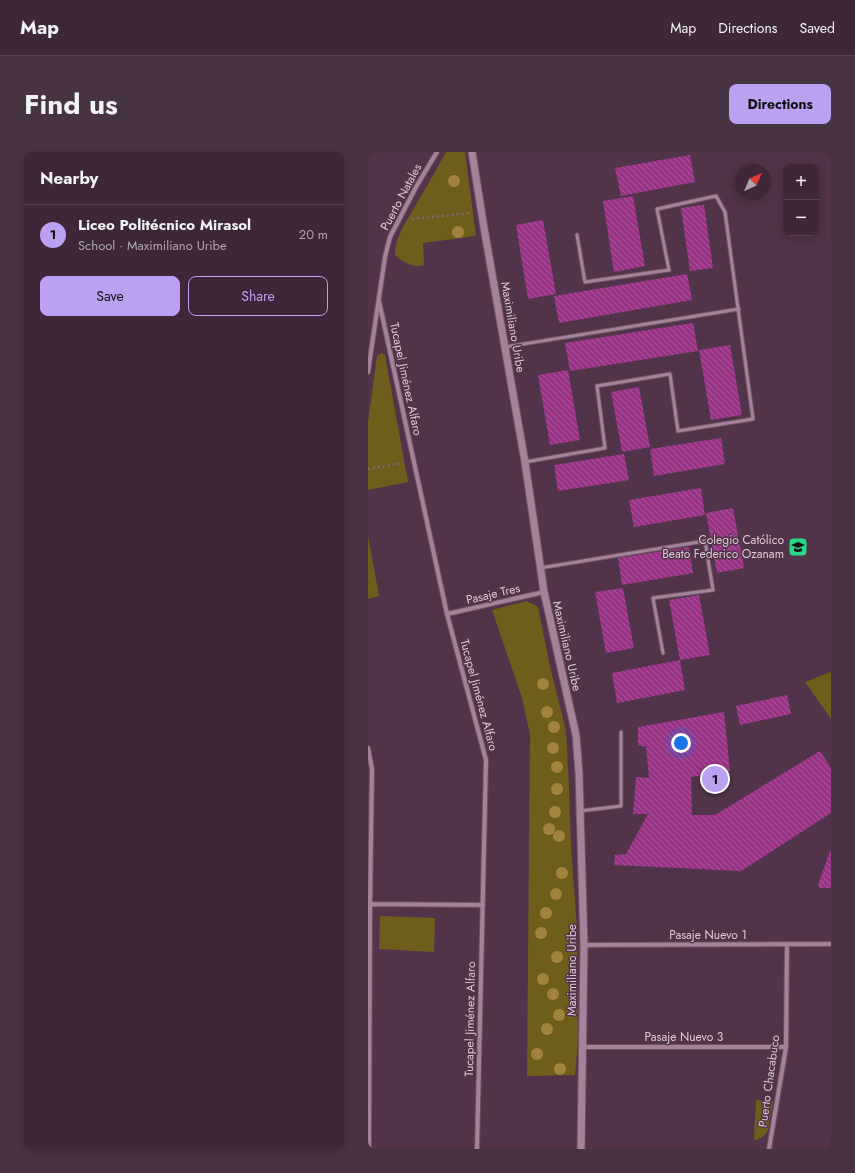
<!DOCTYPE html>
<meta charset="utf-8">
<style>
:root{--surface:#3d2738;--page:#483343;--text:#f1f3f6;--muted:#ada5ae;--line:#564453;--accent:#bca0f2}
body{margin:0;font-family:Jost,sans-serif;background:var(--page);color:var(--text)}
.controls{position:absolute;right:12px;top:12px;display:grid;overflow:hidden;border-radius:8px;box-shadow:0 2px 10px #0003}
.controls button{width:36px;height:36px;display:grid;place-items:center;padding:0;border:0;border-bottom:1px solid var(--line);background:var(--surface);color:var(--text);font:20px sans-serif}
.compass{position:absolute;left:367px;top:12px;width:36px;height:36px;border-radius:50%;background:var(--surface);box-shadow:0 2px 10px #0003;rotate:44deg}
.you{position:absolute;left:313px;top:591px;width:14px;height:14px;margin:-10px;border:3px solid #fff;border-radius:50%;background:#1a73e8;box-shadow:0 0 0 6px #1a73e833}
.badge{display:grid;place-items:center;width:26px;height:26px;border-radius:50%;background:var(--accent);color:#111;font-size:13px;font-weight:700}
.pin{position:absolute;translate:-50% -50%;border:2px solid #fff;box-shadow:0 1px 4px #0006}
.list{margin:0;padding:0;list-style:none}
h2{display:flex;justify-content:space-between;align-items:center;height:52px;margin:0;padding:0 16px;font-size:17px}
h2 small{font-size:13px;font-weight:400;color:var(--muted)}
.list li{display:grid;grid-template-columns:26px 1fr auto;gap:12px;align-items:center;box-sizing:border-box;height:60px;padding:0 16px;border-top:1px solid var(--line)}
.list b{display:block;font-size:15px;white-space:nowrap}
.list p{margin:0;font-size:13px;white-space:nowrap;color:var(--muted)}
.list em{font-size:13px;font-style:normal;color:var(--muted)}
.actions{display:flex;gap:8px;padding:12px 16px}
.actions a{flex:1;padding:9px 0;border:1px solid var(--accent);border-radius:8px;text-align:center;font-size:14px;color:var(--accent)}
.actions .main{background:var(--accent);color:#111}
.map{position:relative;flex:none;width:463px;height:997px;overflow:hidden;border-radius:8px}
header{display:flex;align-items:center;gap:24px;box-sizing:border-box;height:56px;padding:0 20px;background:var(--surface);border-bottom:1px solid var(--line)}
header strong{font-size:19px}
nav{display:flex;gap:22px;margin-inline-start:auto;font-size:14px}
.intro{display:flex;align-items:center;justify-content:space-between;box-sizing:border-box;height:96px;padding:0 24px}
h1{margin:0;font-size:28px}
.button{padding:10px 18px;border-radius:8px;background:var(--accent);color:#111;font-size:14px;font-weight:700}
main{display:flex;gap:24px;padding:0 24px}
aside{flex:1;background:var(--surface);border-radius:8px;box-shadow:0 2px 10px #0003}
.map>svg:first-child{display:block}
.green{fill:#6e5e1b}
.building{fill:url(#building-back-hatch)}
.lines{fill:none;stroke-linecap:round;stroke-linejoin:round}
.service-casing{stroke:#6b5365;stroke-width:5}
.minor-casing{stroke:#6b5365;stroke-width:6}
.tertiary-casing{stroke:#6b5365;stroke-width:9}
.path{stroke:#7f6679;stroke-width:2.5;stroke-dasharray:2 3;stroke-linecap:butt}
.service{stroke:#a3829a;stroke-width:3}
.minor{stroke:#a3829a;stroke-width:4}
.tertiary{stroke:#a3829a;stroke-width:7}
.tree{fill:#a2833d}
.labels{text-anchor:middle;dominant-baseline:central;stroke-width:3;stroke-linejoin:round;paint-order:stroke}
.street-label{font-size:12px;fill:#ddcbd8;stroke:#51344a}
.poi-label{font-size:12px;fill:#ddcbd8;stroke:#51344a;text-anchor:end}
</style>
<header>
<strong>Map</strong>
<nav><a>Map</a><a>Directions</a><a>Saved</a></nav>
</header>
<div class="intro"><h1>Find us</h1><a class="button">Directions</a></div>
<main>
<aside>
<h2>Nearby<small></small></h2>
<ul class="list">
<li><span class="badge">1</span><div><b>Liceo Politécnico Mirasol</b><p>School · Maximiliano Uribe</p></div><em>20 m</em></li>
</ul>
<div class="actions"><a class="main">Save</a><a>Share</a></div>
</aside>
<div class="map">
<svg width="463" height="997" viewBox="0 0 463 997">
<defs>
<pattern id="building-back-hatch" width="6" height="6" patternUnits="userSpaceOnUse"><rect width="6" height="6" fill="#983385"/><path d="M-1 5l2 2M0 0l6 6M5-1l2 2" fill="none" stroke="#ab599b"/></pattern>
</defs>
<rect width="100%" height="100%" fill="#51344a"/>
<!-- green -->
<path class="green" d="M 78,0 L 97,0 L 108,84 L 55,91 L 56,113 C 44,116 36,111 27,103 C 27,83 41,66 50,49 C 60,33 69,16 78,0 Z
M 14,201 L 17,203 L 18,209 L 40,330 L 0,338 L 0,270 L 9,204 Z
M 0,384 L 11,444 L 0,447 Z
M 158,449 L 165,452 L 170,455 L 182,515 L 198,578 L 201,637 L 203,695 L 209,777 L 210,888 L 207,923 L 159,924 L 162,582 L 154,546 L 124,458 Z
M 463,520 L 463,567 L 437,530 Z
M 12,764 L 67,766 L 66,800 L 11,797 Z
M 388,948 L 405,949 L 400,978 C 397,984 393,987 386,988 Z"/>
<!-- building -->
<path class="building" d="M 322,3 L 327,30 L 253,44 L 247,16 Z
M 265,44 L 277,114 L 246,120 L 235,49 Z
M 336,53 L 345,116 L 322,119 L 313,56 Z
M 175,68 L 188,142 L 160,147 L 148,73 Z
M 319,122 L 324,148 L 191,171 L 186,144 Z
M 325,171 L 330,199 L 202,219 L 197,191 Z
M 362,193 L 374,263 L 343,268 L 331,198 Z
M 200,218 L 212,288 L 182,293 L 170,223 Z
M 271,235 L 282,295 L 254,300 L 243,240 Z
M 353,286 L 357,312 L 286,324 L 282,297 Z
M 256,302 L 261,328 L 190,339 L 186,313 Z
M 333,336 L 337,363 L 266,375 L 261,348 Z
M 365,356 L 376,416 L 349,421 L 338,361 Z
M 321,395 L 325,421 L 254,433 L 250,406 Z
M 255,436 L 266,496 L 238,501 L 227,440 Z
M 331,443 L 342,503 L 312,508 L 301,448 Z
M 312,508 L 317,538 L 249,551 L 244,521 Z
M 419,543 L 423,562 L 372,573 L 368,554 Z
M 356,560 L 362,619 L 323,625 L 324,663 L 347,663 L 452,599 L 463,616 L 463,661 L 373,719 L 246,713 L 247,703 L 258,702 L 280,662 L 265,662 L 268,625 L 281,626 L 278,595 L 270,593 L 270,575 Z
M 462,699 L 463,699 L 463,736 L 451,736 L 451,734 L 450,733 Z"/>
<g class="lines">
<defs>
<path id="service" d="M 137,195 L 371,157
M 157,310 L 237,296 L 229,234 L 302,222 L 310,279 L 385,267 L 357,60 L 348,44 L 289,57 L 301,118 L 217,130 L 209,83
M 172,416 L 337,389 L 345,438 L 285,446 L 295,501
M 212,659 L 253,654 L 253,580"/>
<path id="minor" d="M 11,149 L 79,462 L 118,608 L 109,997
M 0,220 L 17,105 L 22,85 L 48,35 L 69,0
M 79,462 L 176,440
M 0,596 L 4,617 L 2,752 L 1,997
M 2,752 L 115,753
M 216,793 L 463,792
M 215,895 L 418,895
M 401,997 L 418,895 L 419,792"/>
<path id="tertiary" d="M 104,0 L 115,70 L 157,310 L 176,440 L 208,583 L 211,621 L 216,793 L 213,997"/>
</defs>
<!-- service casing -->
<use href="#service" class="service-casing"/>
<!-- minor casing -->
<use href="#minor" class="minor-casing"/>
<!-- tertiary casing -->
<use href="#tertiary" class="tertiary-casing"/>
<!-- path -->
<path class="path" d="M 44,67 L 102,61
M 0,317 L 35,311"/>
<!-- service -->
<use href="#service" class="service"/>
<!-- minor -->
<use href="#minor" class="minor"/>
<!-- tertiary -->
<use href="#tertiary" class="tertiary"/>
</g>
<!-- trees -->
<g class="tree">
<circle cx="86" cy="29" r="6"/>
<circle cx="90" cy="80" r="6"/>
<circle cx="175" cy="532" r="6"/>
<circle cx="179" cy="560" r="6"/>
<circle cx="186" cy="575" r="6"/>
<circle cx="185" cy="596" r="6"/>
<circle cx="189" cy="615" r="6"/>
<circle cx="189" cy="637" r="6"/>
<circle cx="187" cy="660" r="6"/>
<circle cx="181" cy="677" r="6"/>
<circle cx="191" cy="684" r="6"/>
<circle cx="194" cy="721" r="6"/>
<circle cx="188" cy="742" r="6"/>
<circle cx="178" cy="761" r="6"/>
<circle cx="173" cy="781" r="6"/>
<circle cx="189" cy="805" r="6"/>
<circle cx="175" cy="827" r="6"/>
<circle cx="185" cy="842" r="6"/>
<circle cx="191" cy="863" r="6"/>
<circle cx="179" cy="877" r="6"/>
<circle cx="169" cy="902" r="6"/>
<circle cx="192" cy="917" r="6"/>
</g>
<!-- icons -->
<defs>
<symbol id="school-square" viewBox="-11 -11 22 22"><rect x="-9" y="-9" width="18" height="18" rx="4" fill="#29d885" stroke="#51344a"/><path d="M0-5L7-2L0 1L-7-2ZM-4 1L0 2.5L4 1V4Q0 6-4 4Z" fill="#111"/></symbol>
</defs>
<g fill-rule="evenodd">
<use href="#school-square" x="419" y="384" width="22" height="22"/>
</g>
<g class="labels">
<!-- street labels -->
<g class="street-label">
<text transform="translate(33 45) rotate(-62)">Puerto Natales</text>
<text transform="translate(145 175) rotate(80)">Maximiliano Uribe</text>
<text transform="translate(38 227) rotate(78)">Tucapel Jiménez Alfaro</text>
<text transform="translate(125 442) rotate(-13)">Pasaje Tres</text>
<text transform="translate(199 494) rotate(77)">Maximiliano Uribe</text>
<text transform="translate(111 543) rotate(75)">Tucapel Jiménez Alfaro</text>
<text x="340" y="783">Pasaje Nuevo 1</text>
<text transform="translate(204 818) rotate(-90)">Maximiliano Uribe</text>
<text transform="translate(102 867) rotate(-89)">Tucapel Jiménez Alfaro</text>
<text x="316" y="885">Pasaje Nuevo 3</text>
<text transform="translate(401 929) rotate(-82)">Puerto Chacabuco</text>
</g>
<!-- poi labels -->
<g class="poi-label">
<text x="416" y="388">Colegio Católico<tspan x="416" dy="14">Beato Federico Ozanam</tspan></text>
</g>
</g>
</svg>
<div class="controls">
<button>+</button>
<button>−</button>
</div>
<svg class="compass" viewBox="-18 -18 36 36"><path d="M0-13l5 13h-10z" fill="#e53935"/><path d="M0 13l5-13h-10z" fill="#ada5ae"/></svg>
<div class="you"></div>
<div class="pin badge" style="left:347px;top:627px">1</div>
</div>
</main>
